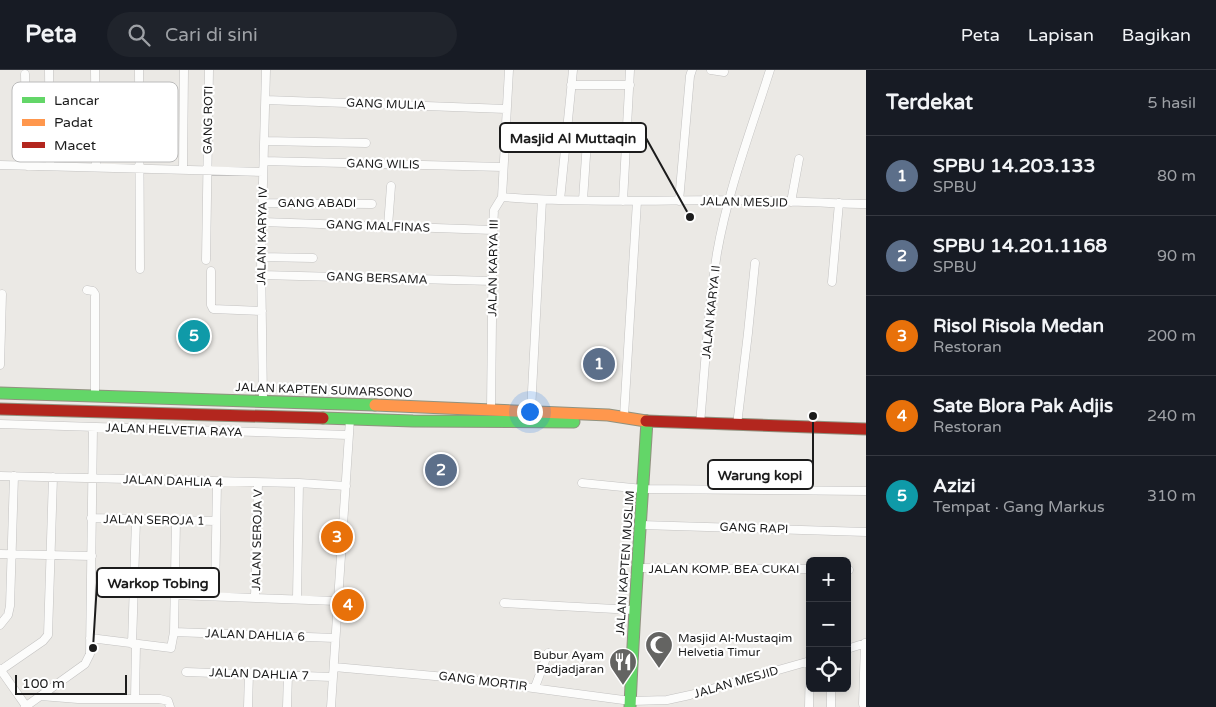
<!DOCTYPE html>
<html lang="id">
<meta charset="utf-8">
<style>
:root{--surface:#171b24;--page:#20242c;--text:#f1f3f6;--muted:#9ea1a6;--line:#363941;--accent:#2563eb}
body{margin:0;font-family:"Varela Round",sans-serif;background:var(--page);color:var(--text)}
.controls{position:absolute;right:15px;bottom:15px;display:grid;overflow:hidden;border-radius:8px;box-shadow:0 2px 8px #0003}
.controls button{width:45px;height:45px;display:grid;place-items:center;padding:0;border:0;border-bottom:1px solid var(--line);background:var(--surface);color:var(--text);font:25px sans-serif}
.scale{position:absolute;left:15px;bottom:12px;width:112px;box-sizing:border-box;padding-left:5px;border:2px solid #1c1c1c;border-top:0;font-size:14px;line-height:18px;white-space:nowrap;color:#1c1c1c;-webkit-text-stroke:4px #fff;paint-order:stroke}
.you{position:absolute;left:529px;top:341px;width:18px;height:18px;margin:-12px;border:4px solid #fff;border-radius:50%;background:#1a73e8;box-shadow:0 0 0 8px #1a73e833}
.badge{display:grid;place-items:center;width:32px;height:32px;border-radius:50%;background:var(--accent);color:#fff;font-size:16px;font-weight:700}
.pin{position:absolute;translate:-50% -50%;border:2px solid #fff;box-shadow:0 1px 5px #0006}
.list{margin:0;padding:0;list-style:none}
h2{display:flex;justify-content:space-between;align-items:center;height:65px;margin:0;padding:0 20px;font-size:21px}
h2 small{font-size:16px;font-weight:400;color:var(--muted)}
.list li{display:grid;grid-template-columns:32px 1fr auto;gap:15px;align-items:center;box-sizing:border-box;height:80px;padding:0 20px;border-top:1px solid var(--line)}
.list b{display:block;font-size:19px;white-space:nowrap}
.list p{margin:0;font-size:16px;white-space:nowrap;color:var(--muted)}
.list em{font-size:16px;font-style:normal;color:var(--muted)}
.icon{flex:none;width:28px;height:28px;fill:none;stroke:currentColor;stroke-width:2;stroke-linecap:round;stroke-linejoin:round}
.map{position:relative;flex:none;width:866px;height:637px;overflow:hidden}
header{display:flex;align-items:center;gap:30px;box-sizing:border-box;height:70px;padding:0 25px;background:var(--surface);border-bottom:1px solid var(--line)}
header strong{font-size:24px}
nav{display:flex;gap:28px;margin-inline-start:auto;font-size:18px}
.search{width:350px;height:45px;background:var(--page);display:flex;align-items:center;gap:12px;box-sizing:border-box;padding:0 18px;border-radius:28px;color:var(--muted);font-size:19px}
main{display:flex}
aside{flex:1;background:var(--surface)}
.map>svg:first-child{display:block}
.lines{fill:none;stroke-linecap:round;stroke-linejoin:round}
.street-casing{stroke:#c3c2c1;stroke-width:9}
.fast-casing{stroke:#90927f;stroke-width:13}
.slow-casing{stroke:#90927f;stroke-width:13}
.jam-casing{stroke:#90927f;stroke-width:13}
.street{stroke:#fcfcfb;stroke-width:8}
.fast{stroke:#63d668;stroke-width:11}
.slow{stroke:#ff974d;stroke-width:11}
.jam{stroke:#b3261e;stroke-width:11}
.labels{text-anchor:middle;dominant-baseline:central;stroke-width:4.5;stroke-linejoin:round;paint-order:stroke}
.street-label{font-size:12px;fill:#1c1c1c;stroke:#fff}
.poi-label{font-size:12px;fill:#1c1c1c;stroke:#fff;text-anchor:start}
.key{fill:#fff;stroke:#bbb;stroke-width:1}
.key-label{font-size:14px;fill:#1c1c1c}
.leader{fill:none;stroke:#1c1c1c;stroke-width:2}
.callout-dot{fill:#1c1c1c;stroke:#fff;stroke-width:2}
.callout{fill:#fff;stroke:#1c1c1c;stroke-width:2}
.callout-label{font-size:14px;text-anchor:middle;font-weight:bold;fill:#1c1c1c}
</style>
<header>
<strong>Peta</strong>
<div class="search"><svg class="icon" aria-label="search" viewBox="0 0 24 24"><circle cx="10" cy="10" r="6"/><path d="M15 15l6 6"/></svg>Cari di sini</div>
<nav><a>Peta</a><a>Lapisan</a><a>Bagikan</a></nav>
</header>
<main>
<div class="map">
<svg width="866" height="637" viewBox="0 0 866 637">
<rect width="100%" height="100%" fill="#ebe9e5"/>
<g class="lines">
<defs>
<path id="street" d="M 49,0 L 50,96
M 95,0 L 96,97
M 139,0 L 140,199
M 711,0 L 724,2
M 25,4 L 27,96
M 571,15 L 630,15
M 266,30 L 506,39
M 264,71 L 366,73
M 264,91 L 503,97
M 0,95 L 263,102
M 183,100 L 184,0
M 502,127 C 577,133 653,130 729,130 C 775,130 821,133 866,134
M 560,130 L 573,0
M 583,130 L 587,71
M 623,131 L 630,0
M 679,131 L 690,6 L 692,0
M 791,132 L 799,89
M 263,133 L 372,134
M 262,152 L 493,160
M 388,156 L 391,116
M 261,187 L 313,188
M 206,190 L 209,0
M 211,201 L 211,235 L 213,239 L 262,241
M 261,205 L 493,211
M 832,212 L 839,133
M 87,220 L 93,221 L 95,224 L 95,326
M 0,295 L 2,224
M 263,332 L 261,187 L 266,0
M 491,339 L 493,160 L 494,140 L 502,127 L 509,0
M 531,341 L 542,130
M 624,346 L 637,131
M 0,354 L 348,365
M 700,354 C 705,297 708,240 717,183 C 728,120 751,60 770,0
M 737,355 L 748,263 L 755,193
M 0,406 L 299,413 L 346,416
M 582,413 L 643,419 L 866,421
M 91,448 L 216,451
M 641,455 L 866,462
M 0,484 L 92,486
M 638,498 L 810,499
M 847,500 L 849,500
M 174,525 L 337,531
M 215,526 L 217,412
M 255,527 L 258,413
M 297,528 L 299,413
M 504,533 L 634,540
M 0,555 L 8,545 L 10,536 L 14,406
M 174,562 L 335,568
M 90,568 L 171,578 L 174,562 L 176,450
M 132,574 L 136,450
M 847,579 L 866,573
M 334,597 L 457,608 L 631,631 L 667,630 L 690,625 L 810,591
M 0,599 L 26,636
M 1,600 L 43,571 L 48,565 L 53,407
M 186,602 L 332,607
M 535,617 L 548,583
M 41,626 L 78,629 L 160,629 L 168,631 L 170,637
M 135,629 L 136,574
M 863,634 L 865,573
M 25,637 L 85,594 L 90,584 L 93,357
M 248,637 L 249,603
M 287,637 L 288,604
M 331,637 L 350,349
M 809,637 L 810,591
M 831,637 L 831,618"/>
<path id="fast" d="M 0,323 L 375,335
M 323,348 L 413,351 L 574,352
M 630,637 C 634,542 641,446 647,351"/>
<path id="slow" d="M 375,335 L 608,345 L 646,351"/>
<path id="jam" d="M 0,339 L 323,348
M 646,351 L 866,359"/>
</defs>
<!-- street casing -->
<use href="#street" class="street-casing"/>
<!-- fast casing -->
<use href="#fast" class="fast-casing"/>
<!-- slow casing -->
<use href="#slow" class="slow-casing"/>
<!-- jam casing -->
<use href="#jam" class="jam-casing"/>
<!-- street -->
<use href="#street" class="street"/>
<!-- fast -->
<use href="#fast" class="fast"/>
<!-- slow -->
<use href="#slow" class="slow"/>
<!-- jam -->
<use href="#jam" class="jam"/>
</g>
<!-- icons -->
<defs>
<symbol id="mosque-pin" viewBox="-11 -11 22 30"><path d="M0 17L-7.5 6A9.5 9.5 0 1 1 7.5 6Z" fill="#646462" stroke="#fff"/><path d="M3.5-4.9A6 6 0 1 0 3.5 4.9A5 5 0 1 1 3.5-4.9Z" fill="#fff"/></symbol>
<symbol id="restaurant-pin" viewBox="-11 -11 22 30"><path d="M0 17L-7.5 6A9.5 9.5 0 1 1 7.5 6Z" fill="#646462" stroke="#fff"/><path d="M-5-6h1v4h1v-4h1v4h1v-4h1v5L-1.5 .5V6h-2V.5L-5-1ZM5-6V6H3V1.5H1.5Q1.5-4 5-6Z" fill="#fff"/></symbol>
</defs>
<g fill-rule="evenodd">
<use href="#mosque-pin" x="643" y="559" width="32" height="43"/>
<use href="#restaurant-pin" x="607" y="576" width="32" height="43"/>
</g>
<g class="labels">
<!-- street labels -->
<g class="street-label">
<text transform="translate(386 34) rotate(2)">GANG MULIA</text>
<text transform="translate(208 50) rotate(-89)">GANG ROTI</text>
<text transform="translate(383 94) rotate(1)">GANG WILIS</text>
<text transform="translate(744 132) rotate(1)">JALAN MESJID</text>
<text x="317" y="133">GANG ABADI</text>
<text transform="translate(378 156) rotate(2)">GANG MALFINAS</text>
<text transform="translate(262 166) rotate(-89)">JALAN KARYA IV</text>
<text transform="translate(493 198) rotate(-89)">JALAN KARYA III</text>
<text transform="translate(377 208) rotate(2)">GANG BERSAMA</text>
<text transform="translate(711 242) rotate(-84)">JALAN KARYA II</text>
<text transform="translate(324 320) rotate(2)">JALAN KAPTEN SUMARSONO</text>
<text transform="translate(174 360) rotate(2)">JALAN HELVETIA RAYA</text>
<text transform="translate(173 411) rotate(2)">JALAN DAHLIA 4</text>
<text transform="translate(154 450) rotate(1)">JALAN SEROJA 1</text>
<text transform="translate(754 458) rotate(2)">GANG RAPI</text>
<text transform="translate(257 470) rotate(-89)">JALAN SEROJA V</text>
<text transform="translate(625 493) rotate(-86)">JALAN KAPTEN MUSLIM</text>
<text x="724" y="499">JALAN KOMP. BEA CUKAI</text>
<text transform="translate(255 565) rotate(2)">JALAN DAHLIA 6</text>
<text transform="translate(259 604) rotate(2)">JALAN DAHLIA 7</text>
<text transform="translate(483 611) rotate(7)">GANG MORTIR</text>
<text transform="translate(736 612) rotate(-16)">JALAN MESJID</text>
</g>
<!-- poi labels -->
<g class="poi-label">
<text x="678" y="568">Masjid Al-Mustaqim<tspan x="678" dy="14">Helvetia Timur</tspan></text>
<text x="604" y="585" text-anchor="end">Bubur Ayam<tspan x="604" dy="14">Padjadjaran</tspan></text>
</g>
</g>
<!-- legend -->
<rect x="12" y="12" width="166" height="80" rx="8" class="key"/>
<rect x="22" y="27" width="23" height="6" fill="#63d668"/>
<rect x="22" y="49" width="23" height="7" fill="#ff974d"/>
<rect x="22" y="72" width="23" height="6" fill="#b3261e"/>
<g class="key-label">
<text x="54" y="35">Lancar</text>
<text x="54" y="57">Padat</text>
<text x="54" y="80">Macet</text>
</g>
<!-- callouts -->
<path class="leader" d="M690 147L646 68M813 346L813 405M93 578L97 513"/>
<g class="callout-dot">
<circle cx="690" cy="147" r="5"/>
<circle cx="813" cy="346" r="5"/>
<circle cx="93" cy="578" r="5"/>
</g>
<g class="callout">
<rect x="500" y="53" width="146" height="29" rx="5"/>
<rect x="708" y="390" width="105" height="29" rx="5"/>
<rect x="97" y="498" width="122" height="29" rx="5"/>
</g>
<g class="callout-label">
<text x="573" y="73">Masjid Al Muttaqin</text>
<text x="760" y="410">Warung kopi</text>
<text x="158" y="518">Warkop Tobing</text>
</g>
</svg>
<div class="controls">
<button>+</button>
<button>−</button>
<button><svg class="icon" aria-label="locate" viewBox="0 0 24 24"><circle cx="12" cy="12" r="6"/><path d="M12 2v4M12 18v4M2 12h4M18 12h4"/></svg></button>
</div>
<div class="scale">100 m</div>
<div class="you"></div>
<div class="pin badge" style="left:599px;top:294px;background:#5c6f8a">1</div>
<div class="pin badge" style="left:441px;top:400px;background:#5c6f8a">2</div>
<div class="pin badge" style="left:337px;top:467px;background:#e8710a">3</div>
<div class="pin badge" style="left:348px;top:535px;background:#e8710a">4</div>
<div class="pin badge" style="left:194px;top:266px;background:#0f9aa8">5</div>
</div>
<aside>
<h2>Terdekat<small>5 hasil</small></h2>
<ul class="list">
<li><span class="badge" style="background:#5c6f8a">1</span><div><b>SPBU 14.203.133</b><p>SPBU</p></div><em>80 m</em></li>
<li><span class="badge" style="background:#5c6f8a">2</span><div><b>SPBU 14.201.1168</b><p>SPBU</p></div><em>90 m</em></li>
<li><span class="badge" style="background:#e8710a">3</span><div><b>Risol Risola Medan</b><p>Restoran</p></div><em>200 m</em></li>
<li><span class="badge" style="background:#e8710a">4</span><div><b>Sate Blora Pak Adjis</b><p>Restoran</p></div><em>240 m</em></li>
<li><span class="badge" style="background:#0f9aa8">5</span><div><b>Azizi</b><p>Tempat · Gang Markus</p></div><em>310 m</em></li>
</ul>
</aside>
</main>
